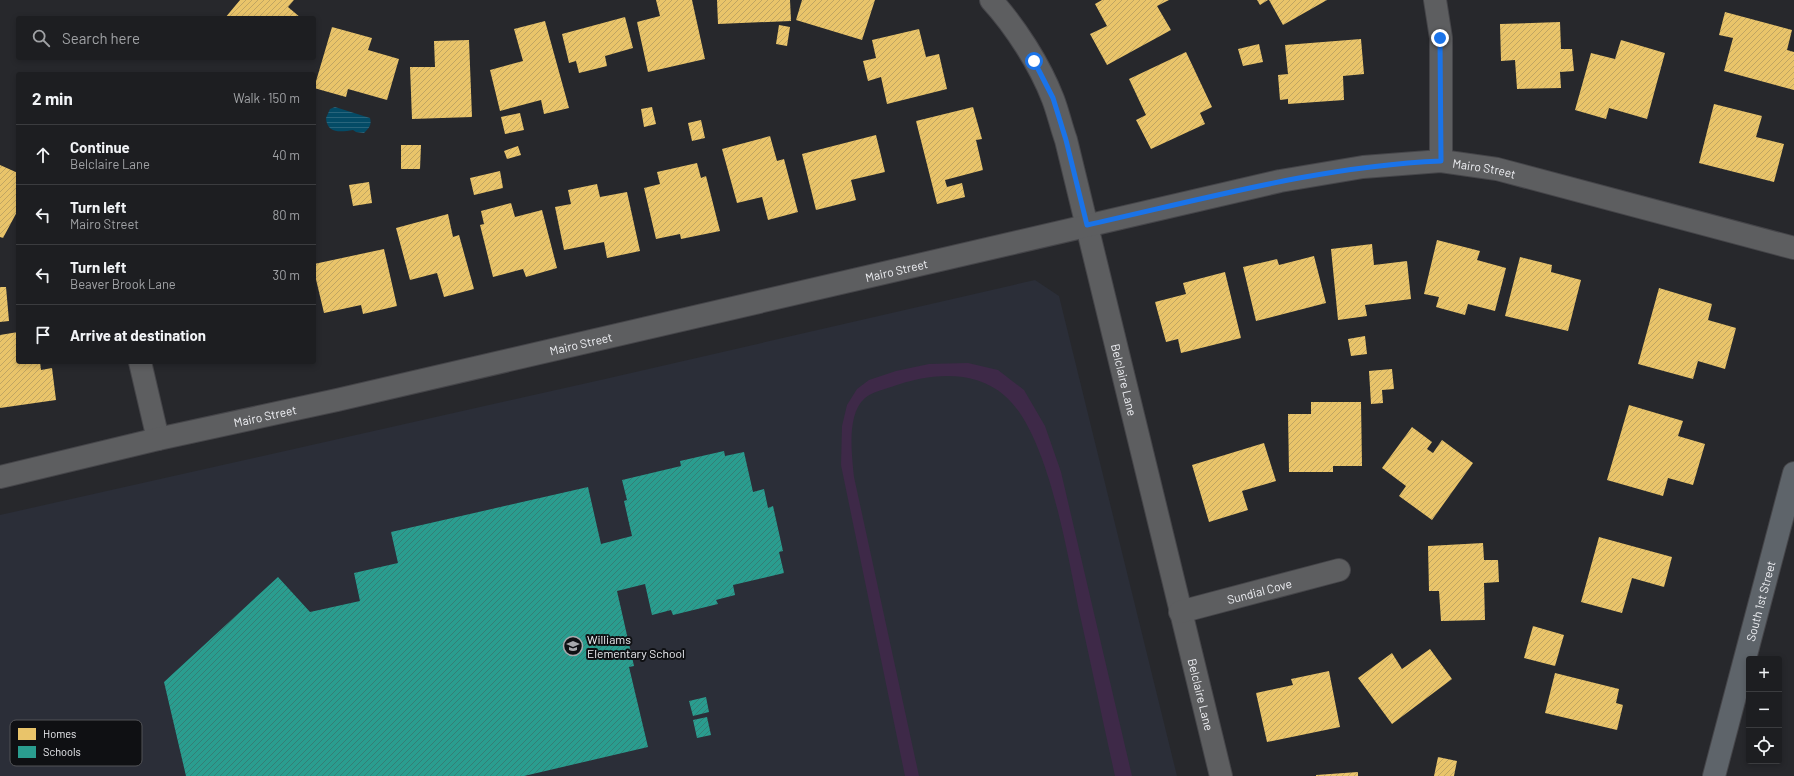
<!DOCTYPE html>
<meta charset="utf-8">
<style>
:root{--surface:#1d1e21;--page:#2a2b2e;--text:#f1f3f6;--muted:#a0a2a5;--line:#3b3c3f}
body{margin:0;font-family:Barlow,sans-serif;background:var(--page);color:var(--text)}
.controls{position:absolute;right:12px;bottom:12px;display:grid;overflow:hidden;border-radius:4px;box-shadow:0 2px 6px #0003}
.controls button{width:36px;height:36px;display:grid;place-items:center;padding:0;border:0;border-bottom:1px solid var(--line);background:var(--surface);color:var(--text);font:20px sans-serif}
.stop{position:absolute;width:12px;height:12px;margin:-9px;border:3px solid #1a73e8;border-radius:50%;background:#fff}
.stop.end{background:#1a73e8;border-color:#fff;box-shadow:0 1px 4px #0008}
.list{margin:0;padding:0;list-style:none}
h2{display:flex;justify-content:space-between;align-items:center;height:52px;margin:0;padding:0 16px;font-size:17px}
h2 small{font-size:13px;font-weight:400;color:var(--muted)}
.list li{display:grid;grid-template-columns:26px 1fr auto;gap:12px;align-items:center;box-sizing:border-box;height:60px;padding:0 16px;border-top:1px solid var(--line)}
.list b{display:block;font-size:15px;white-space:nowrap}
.list p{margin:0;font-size:13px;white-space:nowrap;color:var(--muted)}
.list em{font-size:13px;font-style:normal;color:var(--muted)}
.icon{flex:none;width:22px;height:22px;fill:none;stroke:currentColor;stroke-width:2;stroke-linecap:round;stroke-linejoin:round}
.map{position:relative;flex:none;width:1794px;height:776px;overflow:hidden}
.search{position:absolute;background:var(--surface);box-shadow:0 2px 6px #0003;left:16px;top:16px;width:300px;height:44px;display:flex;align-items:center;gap:10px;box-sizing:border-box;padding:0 14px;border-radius:4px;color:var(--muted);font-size:15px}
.panel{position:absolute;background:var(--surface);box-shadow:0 2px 6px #0003;left:16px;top:72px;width:300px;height:292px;border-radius:4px}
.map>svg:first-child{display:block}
.built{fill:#2b2e38}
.green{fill:#3e2948}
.water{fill:url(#water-rules)}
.homes{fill:url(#homes-hatch)}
.schools{fill:url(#schools-hatch)}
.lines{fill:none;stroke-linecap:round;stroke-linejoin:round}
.minor-casing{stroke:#454549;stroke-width:24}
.major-casing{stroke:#454549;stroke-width:24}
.minor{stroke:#5d5e60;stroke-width:22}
.major{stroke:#5e646a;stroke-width:22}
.route{stroke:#1a73e8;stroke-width:5}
.labels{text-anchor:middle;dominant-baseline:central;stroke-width:4;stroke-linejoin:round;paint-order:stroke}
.street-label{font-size:12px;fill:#eeeff3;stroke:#0f1013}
.poi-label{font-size:12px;fill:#eeeff3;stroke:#0f1013;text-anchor:start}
.key{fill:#0f1013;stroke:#525356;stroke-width:1}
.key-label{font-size:11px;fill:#eeeff3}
</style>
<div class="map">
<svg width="1794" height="776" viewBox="0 0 1794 776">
<defs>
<pattern id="water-rules" width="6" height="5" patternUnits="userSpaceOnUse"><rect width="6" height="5" fill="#044b66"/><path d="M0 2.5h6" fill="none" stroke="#29657c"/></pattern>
<pattern id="homes-hatch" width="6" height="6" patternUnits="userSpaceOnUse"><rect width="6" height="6" fill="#e9c46a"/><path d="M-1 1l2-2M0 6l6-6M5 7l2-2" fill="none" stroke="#c0a562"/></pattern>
<pattern id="schools-hatch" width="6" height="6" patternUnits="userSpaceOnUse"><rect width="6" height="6" fill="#2a9d8f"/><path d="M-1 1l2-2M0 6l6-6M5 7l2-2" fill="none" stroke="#347f76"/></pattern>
</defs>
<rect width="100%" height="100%" fill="#27282c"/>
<!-- built -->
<path class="built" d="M 1035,280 L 1059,296 L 1177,776 L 0,776 L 0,515 L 605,379 Z"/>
<!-- green -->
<path class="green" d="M 968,363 L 998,370 L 1024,390 L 1045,426 L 1061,472 L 1132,776 L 1115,776 C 1103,722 1092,669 1080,615 C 1068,558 1049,434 1005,396 C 973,368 928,374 891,387 C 882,390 872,392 865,398 C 846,414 852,456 854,477 L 919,776 L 905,776 L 841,465 L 842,426 L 847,405 L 857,389 L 869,380 L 896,371 L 929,364 Z"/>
<!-- water -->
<path class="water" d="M 335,107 L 370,118 C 372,125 369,128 364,133 L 356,132 L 353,130 C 341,132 327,134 326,118 L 330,109 Z"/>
<!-- homes -->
<path class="homes" d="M 240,0 L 294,0 L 288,7 L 301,18 L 225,18 Z
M 656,0 L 692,0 L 705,59 L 648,72 L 637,22 L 660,16 Z
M 717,0 L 790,0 L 791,21 L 718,24 Z
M 802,0 L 875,0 L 862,40 L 796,20 Z
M 1102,0 L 1169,0 L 1157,6 L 1171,30 L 1107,65 L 1090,34 L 1107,26 L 1095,4 Z
M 1257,0 L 1268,0 L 1260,5 Z
M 1269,0 L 1327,0 L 1283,25 Z
M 1725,12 L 1792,30 L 1787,50 L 1794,52 L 1794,90 L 1724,71 L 1733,38 L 1719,35 Z
M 625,17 L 633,48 L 605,56 L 607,66 L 579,73 L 576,61 L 569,63 L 562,34 Z
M 545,21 L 569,108 L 544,114 L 541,100 L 500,111 L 490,70 L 523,61 L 514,29 Z
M 1560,22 L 1561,49 L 1572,49 L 1574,71 L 1560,72 L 1561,88 L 1517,89 L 1515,60 L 1501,61 L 1500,24 Z
M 779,25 L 790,27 L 787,46 L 776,44 Z
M 332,27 L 372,38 L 368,50 L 399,59 L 387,100 L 348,89 L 346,97 L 314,88 Z
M 919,29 L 926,57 L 939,54 L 947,89 L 887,104 L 881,77 L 868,81 L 863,61 L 876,58 L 872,40 Z
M 1361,39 L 1364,74 L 1343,76 L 1344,100 L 1288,104 L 1288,99 L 1280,100 L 1278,75 L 1288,74 L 1285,45 Z
M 469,40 L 472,117 L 412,119 L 410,67 L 435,67 L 434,41 Z
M 1621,40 L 1665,53 L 1647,119 L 1609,108 L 1606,119 L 1575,110 L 1591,53 L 1615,59 Z
M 1259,44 L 1263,62 L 1243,66 L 1238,49 Z
M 1186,52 L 1212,107 L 1200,113 L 1205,124 L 1151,149 L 1136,120 L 1146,115 L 1129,79 Z
M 1714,104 L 1762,116 L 1756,137 L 1784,144 L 1774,182 L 1699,163 Z
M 652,107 L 656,124 L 644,127 L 641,109 Z
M 973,107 L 982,139 L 976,140 L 983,170 L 945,180 L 947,187 L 962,183 L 965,197 L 937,204 L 916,121 Z
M 520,113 L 524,130 L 505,134 L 501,117 Z
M 701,120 L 705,138 L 692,141 L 688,123 Z
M 876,135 L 885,172 L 851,180 L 856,200 L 816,210 L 802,154 Z
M 770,136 L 777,161 L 784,159 L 798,212 L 768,220 L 762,197 L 737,203 L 722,149 Z
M 401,145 L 421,145 L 420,169 L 401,169 Z
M 518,146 L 521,155 L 507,159 L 504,151 Z
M 697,163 L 701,178 L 706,176 L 720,231 L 681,239 L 680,234 L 656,239 L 644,188 L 660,184 L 657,172 Z
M 0,165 L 18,173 L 18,210 L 3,238 L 0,237 Z
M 500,171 L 503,188 L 474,195 L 470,178 Z
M 369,182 L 372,203 L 353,206 L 349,185 Z
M 597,184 L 600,197 L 627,192 L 640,251 L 607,258 L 604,242 L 564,250 L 555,207 L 571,204 L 568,190 Z
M 511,203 L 515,217 L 542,210 L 557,268 L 526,277 L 523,269 L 493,277 L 480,225 L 484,224 L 481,211 Z
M 448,214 L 453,237 L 459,235 L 474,289 L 444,297 L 437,273 L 410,280 L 396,228 Z
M 1437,240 L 1480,251 L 1477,260 L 1506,268 L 1495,311 L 1468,304 L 1465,315 L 1436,307 L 1439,297 L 1424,294 Z
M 1372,244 L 1374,265 L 1407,261 L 1411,299 L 1365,305 L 1367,316 L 1338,320 L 1331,249 Z
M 384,249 L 397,306 L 363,314 L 361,305 L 324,313 L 314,271 L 314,264 Z
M 1314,256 L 1326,303 L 1256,321 L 1243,267 L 1277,259 L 1279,265 Z
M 1520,257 L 1552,265 L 1551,272 L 1581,280 L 1568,331 L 1505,316 Z
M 1225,272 L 1241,338 L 1181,353 L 1178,339 L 1166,342 L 1155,302 L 1186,294 L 1183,283 Z
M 0,287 L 6,287 L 9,321 L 0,322 Z
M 1659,288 L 1712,304 L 1708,320 L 1736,328 L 1725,369 L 1698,361 L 1693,379 L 1638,364 Z
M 18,332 L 18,362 L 40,362 L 41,370 L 52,368 L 56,400 L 0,408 L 0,335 Z
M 1365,336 L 1367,354 L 1351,356 L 1348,339 Z
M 1392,369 L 1394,389 L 1382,390 L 1383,403 L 1371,404 L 1369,371 Z
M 1311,402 L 1361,402 L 1362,466 L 1333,466 L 1333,472 L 1289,472 L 1288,414 L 1311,414 Z
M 1629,405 L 1683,421 L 1678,436 L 1705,444 L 1693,485 L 1668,478 L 1663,496 L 1607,480 Z
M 1412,427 L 1432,442 L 1427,449 L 1433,453 L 1442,440 L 1473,463 L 1432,520 L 1399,496 L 1406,486 L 1382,468 Z
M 1264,443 L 1276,481 L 1242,491 L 1248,510 L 1209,522 L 1192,465 Z
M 1599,537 L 1672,557 L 1664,587 L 1632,578 L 1622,613 L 1581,602 Z
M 1483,543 L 1484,560 L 1498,560 L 1499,582 L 1484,583 L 1485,620 L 1441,621 L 1439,591 L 1429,591 L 1428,546 Z
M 1533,626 L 1564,635 L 1555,666 L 1524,658 Z
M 1430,649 L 1452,679 L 1392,724 L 1358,678 L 1392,653 L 1402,669 Z
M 1329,671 L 1340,727 L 1267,742 L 1256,693 L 1293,685 L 1291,679 Z
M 1555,673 L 1619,689 L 1616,703 L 1623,705 L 1617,730 L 1545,713 Z
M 1438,757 L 1457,761 L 1454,776 L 1434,776 Z
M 1358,772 L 1358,776 L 1316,776 L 1316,775 Z"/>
<!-- schools -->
<path class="schools" d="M 724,451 L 725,456 L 744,452 L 753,492 L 764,489 L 768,508 L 773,506 L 783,551 L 779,552 L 784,573 L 733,585 L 735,595 L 716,600 L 718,604 L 673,615 L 671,610 L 652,615 L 645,584 L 617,591 L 634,666 L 629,667 L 648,747 L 524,776 L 186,776 L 164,682 L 278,577 L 310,612 L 360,601 L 354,573 L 398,563 L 391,532 L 588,487 L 601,544 L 632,536 L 624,501 L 627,500 L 622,480 L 681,466 L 680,461 Z
M 706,697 L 709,712 L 693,716 L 689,701 Z
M 707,717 L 711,735 L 697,738 L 693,720 Z"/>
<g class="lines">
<defs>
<g id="minor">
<path id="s1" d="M 991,0 C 1015,26 1040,65 1053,99 C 1058,112 1061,126 1066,140 L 1221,776"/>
<path d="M 1435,0 L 1441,38 L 1441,161"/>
<path d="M 140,362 L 158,439"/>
<path id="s2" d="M 0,477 L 158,439 L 337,400 L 1280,181 L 1363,167 L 1441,161 L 1497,169 L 1794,248"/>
<path id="s3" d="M 1180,612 L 1339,570"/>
</g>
<g id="major">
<path id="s4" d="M 1714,776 L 1794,473"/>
</g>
</defs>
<!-- minor casing -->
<use href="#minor" class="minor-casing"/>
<!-- major casing -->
<use href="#major" class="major-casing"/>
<!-- minor -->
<use href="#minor" class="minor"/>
<!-- major -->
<use href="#major" class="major"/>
</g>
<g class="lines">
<!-- route -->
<path class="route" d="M 1034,61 L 1053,98 L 1066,140 L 1087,225 C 1204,199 1321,166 1441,161 L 1440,38"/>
</g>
<!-- icons -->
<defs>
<symbol id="school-ring" viewBox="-11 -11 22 22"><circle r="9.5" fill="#0f1013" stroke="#a8a9ad" stroke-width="1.5"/><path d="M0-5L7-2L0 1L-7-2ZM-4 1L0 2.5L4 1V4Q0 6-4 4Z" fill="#a8a9ad"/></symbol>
</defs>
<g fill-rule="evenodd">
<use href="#school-ring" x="562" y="635" width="22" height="22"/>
</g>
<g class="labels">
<!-- street labels -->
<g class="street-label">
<text stroke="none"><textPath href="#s2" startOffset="1520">Mairo Street</textPath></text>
<text stroke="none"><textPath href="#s2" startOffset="920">Mairo Street</textPath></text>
<text stroke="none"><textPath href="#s2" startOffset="596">Mairo Street</textPath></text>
<text stroke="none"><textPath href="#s1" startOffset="407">Belclaire Lane</textPath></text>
<text stroke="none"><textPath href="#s2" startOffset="272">Mairo Street</textPath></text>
<text stroke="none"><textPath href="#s3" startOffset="82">Sundial Cove</textPath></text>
<text stroke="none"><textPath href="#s4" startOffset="181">South 1st Street</textPath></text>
<text stroke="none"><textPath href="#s1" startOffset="731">Belclaire Lane</textPath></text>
</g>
<!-- poi labels -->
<g class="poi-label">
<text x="587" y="639">Williams<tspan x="587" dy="14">Elementary School</tspan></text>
</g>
</g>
<!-- legend -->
<rect x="10" y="720" width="132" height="46" rx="6" class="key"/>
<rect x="18" y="728" width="18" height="12" fill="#e9c46a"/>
<rect x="18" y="746" width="18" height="12" fill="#2a9d8f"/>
<g class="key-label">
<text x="43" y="738">Homes</text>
<text x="43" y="756">Schools</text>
</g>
</svg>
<div class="controls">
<button>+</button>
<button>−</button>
<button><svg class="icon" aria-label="locate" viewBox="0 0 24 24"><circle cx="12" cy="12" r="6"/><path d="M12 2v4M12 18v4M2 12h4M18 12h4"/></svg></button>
</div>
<div class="stop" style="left:1034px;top:61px"></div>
<div class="stop end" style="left:1440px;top:38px"></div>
<div class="search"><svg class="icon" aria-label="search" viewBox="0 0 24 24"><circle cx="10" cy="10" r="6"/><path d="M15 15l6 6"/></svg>Search here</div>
<section class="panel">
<h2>2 min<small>Walk · 150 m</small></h2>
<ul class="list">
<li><svg class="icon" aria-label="ahead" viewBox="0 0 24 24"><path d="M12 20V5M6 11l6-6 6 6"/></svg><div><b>Continue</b><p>Belclaire Lane</p></div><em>40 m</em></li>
<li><svg class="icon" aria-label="left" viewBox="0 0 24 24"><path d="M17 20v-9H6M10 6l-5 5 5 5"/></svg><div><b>Turn left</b><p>Mairo Street</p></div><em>80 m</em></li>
<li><svg class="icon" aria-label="left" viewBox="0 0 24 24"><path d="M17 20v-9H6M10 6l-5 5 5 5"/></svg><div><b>Turn left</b><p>Beaver Brook Lane</p></div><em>30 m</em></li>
<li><svg class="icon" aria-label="arrive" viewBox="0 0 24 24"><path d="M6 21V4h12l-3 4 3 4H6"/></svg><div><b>Arrive at destination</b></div></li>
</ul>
</section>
</div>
